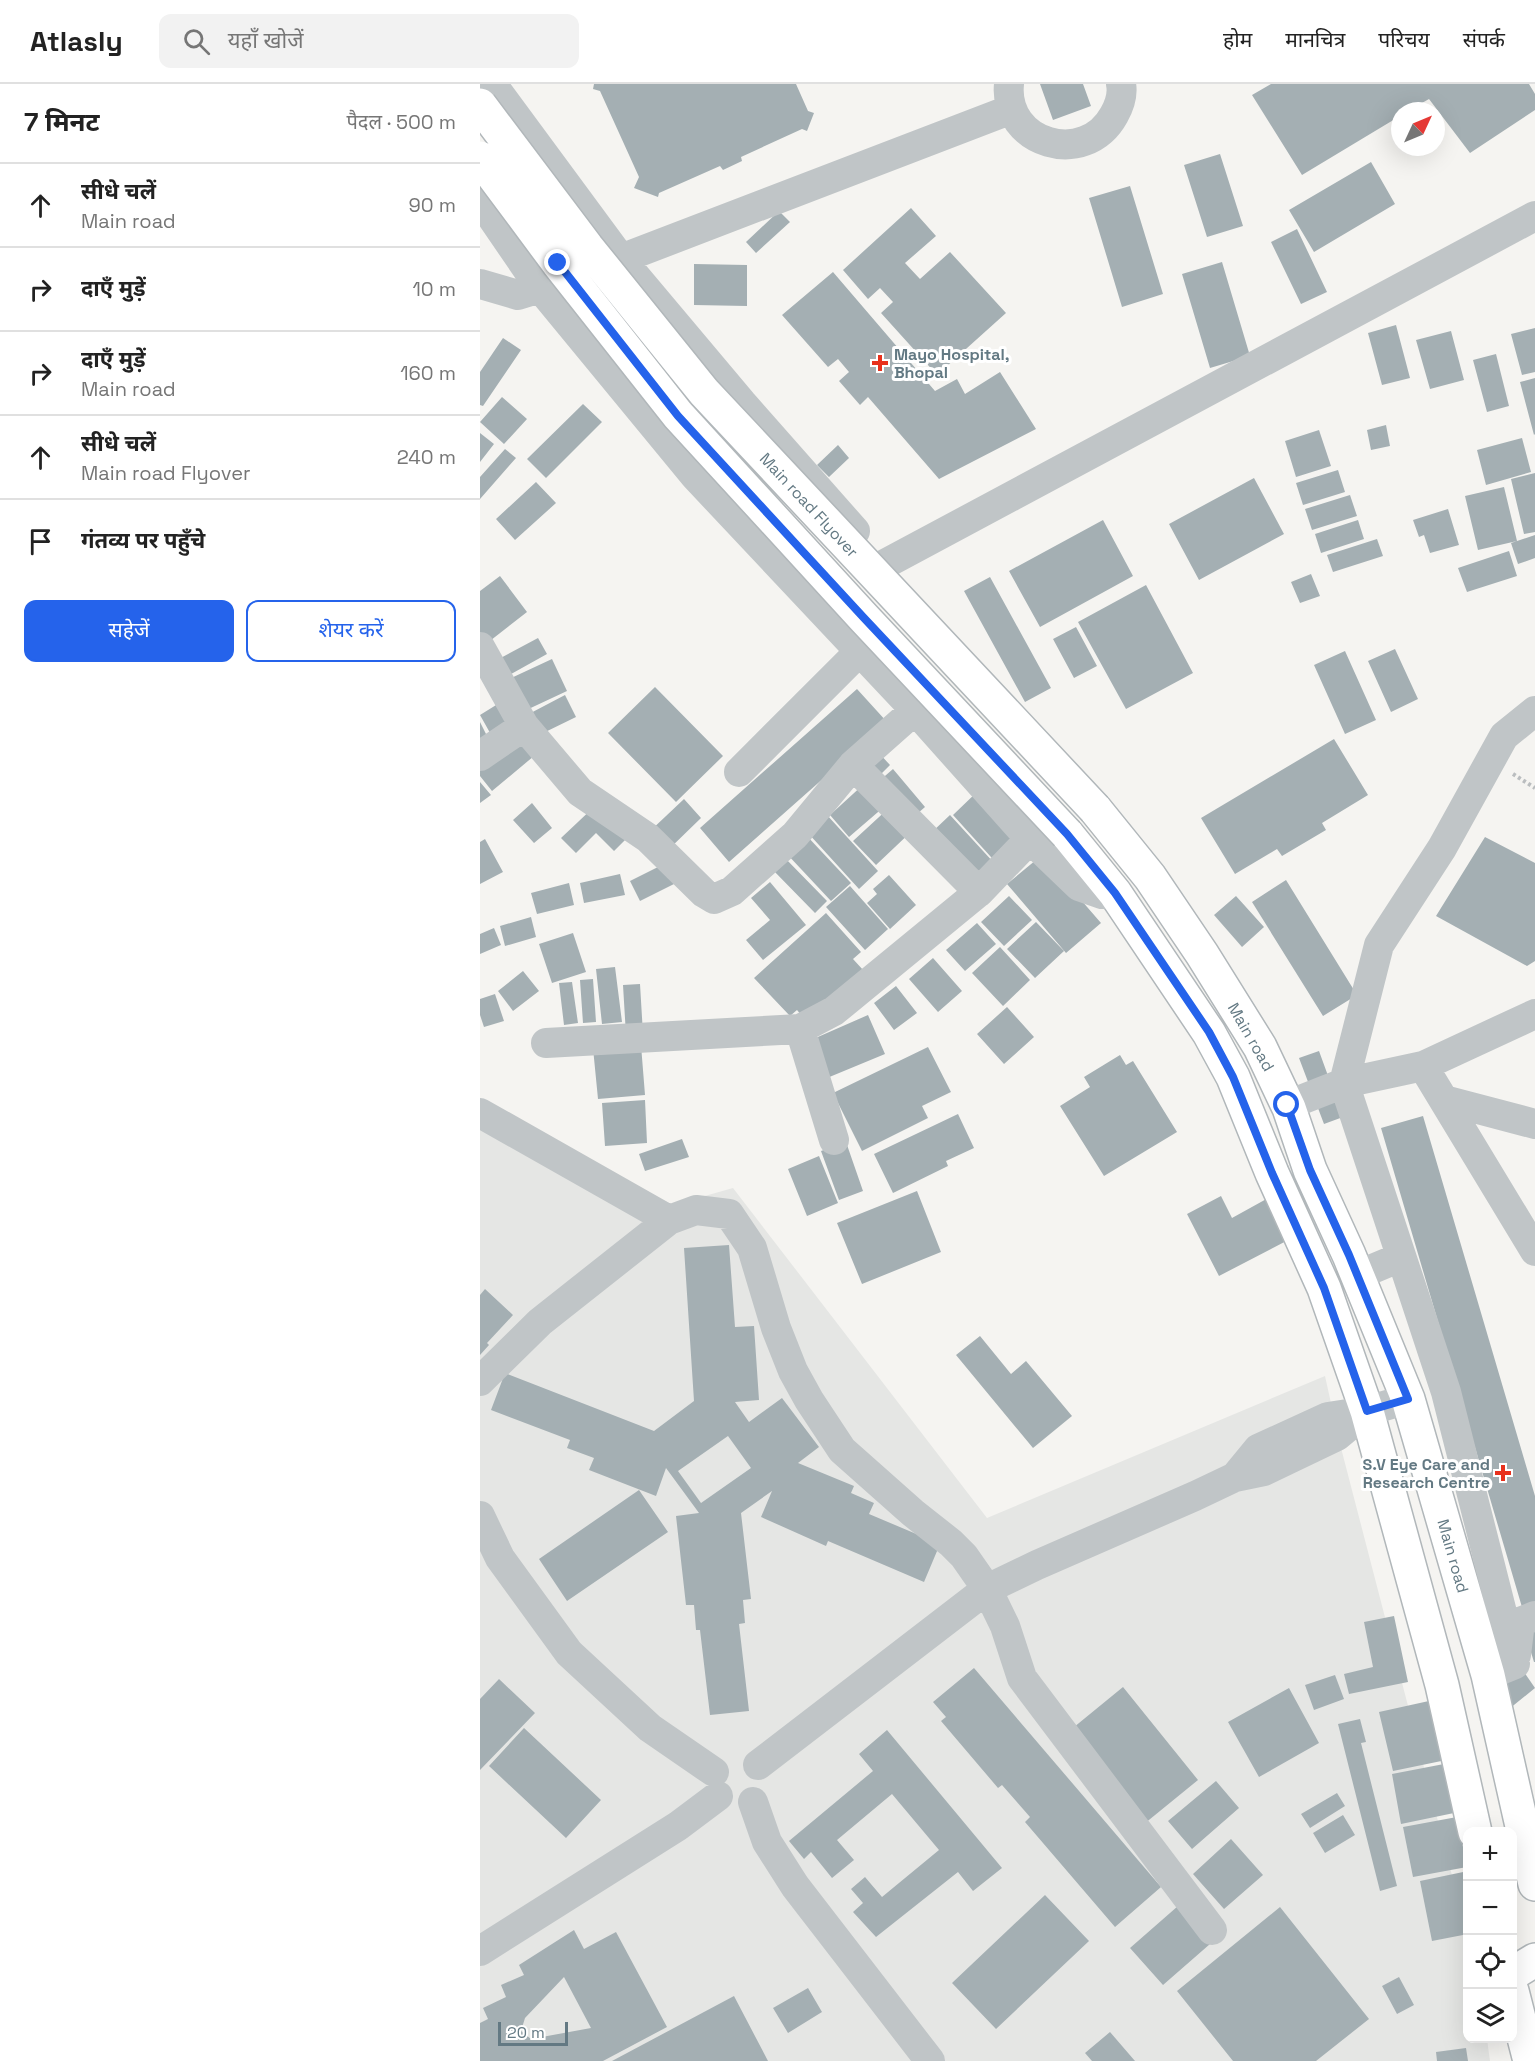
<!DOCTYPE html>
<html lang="hi">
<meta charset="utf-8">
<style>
:root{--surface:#fff;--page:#f2f2f2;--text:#222;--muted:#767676;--line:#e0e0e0;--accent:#2563eb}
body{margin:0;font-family:"Space Grotesk","Noto Sans Devanagari",sans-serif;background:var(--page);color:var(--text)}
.controls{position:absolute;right:18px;bottom:18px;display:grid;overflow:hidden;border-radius:12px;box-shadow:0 6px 24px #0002}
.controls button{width:54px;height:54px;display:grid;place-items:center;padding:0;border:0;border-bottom:2px solid var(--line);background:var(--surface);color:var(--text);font:30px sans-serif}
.compass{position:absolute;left:911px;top:18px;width:54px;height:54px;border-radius:50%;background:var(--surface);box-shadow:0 6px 24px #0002;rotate:46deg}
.scale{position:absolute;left:18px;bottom:15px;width:70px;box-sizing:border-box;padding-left:6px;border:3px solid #637983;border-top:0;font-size:16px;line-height:21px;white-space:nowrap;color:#637983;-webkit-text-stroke:4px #fff;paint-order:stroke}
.stop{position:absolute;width:18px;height:18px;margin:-14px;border:4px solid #2563eb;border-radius:50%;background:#fff}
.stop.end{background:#2563eb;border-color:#fff;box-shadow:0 2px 6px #0008}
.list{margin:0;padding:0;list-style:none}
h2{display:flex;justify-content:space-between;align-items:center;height:78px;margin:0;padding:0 24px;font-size:26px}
h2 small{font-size:20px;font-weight:400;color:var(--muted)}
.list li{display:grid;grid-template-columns:39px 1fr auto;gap:18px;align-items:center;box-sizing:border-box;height:84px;padding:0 24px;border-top:2px solid var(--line)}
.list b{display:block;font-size:22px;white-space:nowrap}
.list p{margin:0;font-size:20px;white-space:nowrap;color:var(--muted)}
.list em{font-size:20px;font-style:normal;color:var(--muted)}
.actions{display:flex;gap:12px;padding:18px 24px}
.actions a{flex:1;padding:14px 0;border:2px solid var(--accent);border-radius:12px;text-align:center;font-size:21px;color:var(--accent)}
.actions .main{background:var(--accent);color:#fff}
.icon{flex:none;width:33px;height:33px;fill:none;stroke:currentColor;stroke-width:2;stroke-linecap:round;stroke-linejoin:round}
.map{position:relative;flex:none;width:1055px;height:1977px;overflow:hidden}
header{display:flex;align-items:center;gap:36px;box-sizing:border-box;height:84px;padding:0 30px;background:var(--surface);border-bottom:2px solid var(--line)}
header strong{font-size:28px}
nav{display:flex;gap:33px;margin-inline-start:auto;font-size:21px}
.search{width:420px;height:54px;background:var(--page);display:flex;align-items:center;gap:15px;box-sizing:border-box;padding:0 21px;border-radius:12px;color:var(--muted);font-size:22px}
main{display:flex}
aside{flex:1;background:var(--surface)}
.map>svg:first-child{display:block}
.built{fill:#e5e6e4}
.building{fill:#a4afb3;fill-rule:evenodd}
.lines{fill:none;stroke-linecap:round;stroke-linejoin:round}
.major-casing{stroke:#b1b7ba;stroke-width:36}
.path{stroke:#babdbf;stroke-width:4;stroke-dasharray:3 3;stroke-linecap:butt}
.minor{stroke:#c0c5c7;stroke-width:30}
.major{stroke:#fff;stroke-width:33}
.major-bridge-casing{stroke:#b1b7ba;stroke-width:36;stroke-linecap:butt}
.major-bridge{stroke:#fff;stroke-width:33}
.route{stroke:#2563eb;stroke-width:8}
.poi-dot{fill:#e8311d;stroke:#fff;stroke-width:2}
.labels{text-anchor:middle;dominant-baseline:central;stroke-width:6;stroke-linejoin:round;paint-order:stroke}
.poi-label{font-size:16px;font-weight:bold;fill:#637983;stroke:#fff;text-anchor:start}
.street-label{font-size:16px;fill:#637983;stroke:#fff}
</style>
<header>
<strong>Atlasly</strong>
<div class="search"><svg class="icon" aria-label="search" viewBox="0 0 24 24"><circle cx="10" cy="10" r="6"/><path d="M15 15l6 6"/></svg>यहाँ खोजें</div>
<nav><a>होम</a><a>मानचित्र</a><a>परिचय</a><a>संपर्क</a></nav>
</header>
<main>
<aside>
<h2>7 मिनट<small>पैदल · 500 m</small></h2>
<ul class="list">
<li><svg class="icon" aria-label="ahead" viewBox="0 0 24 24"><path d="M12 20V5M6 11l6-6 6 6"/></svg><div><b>सीधे चलें</b><p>Main road</p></div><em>90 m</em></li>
<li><svg class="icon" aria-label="right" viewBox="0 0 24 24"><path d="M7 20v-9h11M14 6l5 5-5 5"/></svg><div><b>दाएँ मुड़ें</b></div><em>10 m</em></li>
<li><svg class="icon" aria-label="right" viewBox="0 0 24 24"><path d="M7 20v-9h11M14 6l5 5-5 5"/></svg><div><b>दाएँ मुड़ें</b><p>Main road</p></div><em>160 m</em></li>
<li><svg class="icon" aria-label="ahead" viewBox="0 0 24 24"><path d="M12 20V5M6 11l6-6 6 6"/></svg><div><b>सीधे चलें</b><p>Main road Flyover</p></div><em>240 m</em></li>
<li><svg class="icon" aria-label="arrive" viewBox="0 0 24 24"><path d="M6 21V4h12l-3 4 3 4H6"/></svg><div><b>गंतव्य पर पहुँचे</b></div></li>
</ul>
<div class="actions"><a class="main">सहेजें</a><a>शेयर करें</a></div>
</aside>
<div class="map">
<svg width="1055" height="1977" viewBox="0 0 1055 1977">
<rect width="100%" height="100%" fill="#f5f4f1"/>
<!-- built -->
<path class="built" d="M 0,1019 L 193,1121 L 253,1104 L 507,1434 L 845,1292 L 860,1360 L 987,1849 L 988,1954 L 1007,1955 L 1010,1977 L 0,1977 Z"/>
<!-- building -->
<path class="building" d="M 114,0 L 316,0 L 328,27 L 334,29 L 327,47 L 322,45 L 261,73 L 262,77 L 243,86 L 240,82 L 179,109 L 178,113 L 154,104 L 159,93 L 120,7 L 113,5 Z
M 560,0 L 603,0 L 611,22 L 573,36 Z
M 791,0 L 1049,0 L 1055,10 L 1055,26 L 990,69 L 949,15 L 928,27 L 920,27 L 920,32 L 822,91 L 772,11 Z
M 740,70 L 763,142 L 727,153 L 704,81 Z
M 891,78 L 915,120 L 834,168 L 809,126 Z
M 650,102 L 683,210 L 642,223 L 609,114 Z
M 431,124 L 456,152 L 425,179 L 440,195 L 470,168 L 526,229 L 457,291 L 401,229 L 413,218 L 400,204 L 388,215 L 363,186 Z
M 299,127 L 310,138 L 276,169 L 266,158 Z
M 817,145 L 847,208 L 821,220 L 791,158 Z
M 742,178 L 770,272 L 730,284 L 702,190 Z
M 214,180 L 267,181 L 267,222 L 214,221 Z
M 353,188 L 455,307 L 477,295 L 485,310 L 520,288 L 556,345 L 459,395 L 388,313 L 380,321 L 359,297 L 369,288 L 358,275 L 348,283 L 302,231 Z
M 916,241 L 930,294 L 902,301 L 888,249 Z
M 1055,244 L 1055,288 L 1042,291 L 1031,250 Z
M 971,247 L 984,296 L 950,305 L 936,256 Z
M 23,254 L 41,266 L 3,322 L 0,321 L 0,288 Z
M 1016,270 L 1029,322 L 1007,328 L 993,276 Z
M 1055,294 L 1055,350 L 1054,351 L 1040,298 Z
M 22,313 L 47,335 L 24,360 L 0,338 Z
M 103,320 L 122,338 L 66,394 L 47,375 Z
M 906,341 L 910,362 L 891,366 L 887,346 Z
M 839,346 L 851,382 L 816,393 L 805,357 Z
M 0,349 L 14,360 L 0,378 Z
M 1042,354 L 1051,388 L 1006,401 L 997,366 Z
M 358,361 L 369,374 L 349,393 L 337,381 Z
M 25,365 L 36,374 L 0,415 L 0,393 Z
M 858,386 L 865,408 L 823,421 L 816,399 Z
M 1055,389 L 1055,448 L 1044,450 L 1031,395 Z
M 774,394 L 804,450 L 719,496 L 689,440 Z
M 56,398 L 76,419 L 35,456 L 16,435 Z
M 1024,403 L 1037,457 L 998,466 L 985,412 Z
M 870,411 L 877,432 L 832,446 L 825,425 Z
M 968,425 L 979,461 L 950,469 L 944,451 L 939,453 L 933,436 Z
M 623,436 L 653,492 L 560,543 L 529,487 Z
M 878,436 L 884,455 L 841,469 L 835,450 Z
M 1055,451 L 1055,474 L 1038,480 L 1031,459 Z
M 897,455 L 903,472 L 853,488 L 847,471 Z
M 1029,467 L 1037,492 L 987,508 L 978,484 Z
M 831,490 L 840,512 L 820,519 L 811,498 Z
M 20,492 L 47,528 L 6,560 L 0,552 L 0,507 Z
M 510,493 L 571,604 L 545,618 L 484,507 Z
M 666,501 L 713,589 L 646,625 L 598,538 Z
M 596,543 L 617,582 L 594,594 L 573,555 Z
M 58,554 L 67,570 L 24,594 L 15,577 Z
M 915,565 L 938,615 L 911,628 L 888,577 Z
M 865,567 L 896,636 L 865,650 L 834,581 Z
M 72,575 L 87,607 L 40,629 L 25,597 Z
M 175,603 L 243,672 L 196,718 L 128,649 Z
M 377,605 L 407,638 L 249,778 L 220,744 Z
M 85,611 L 96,633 L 55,653 L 45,632 Z
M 21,618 L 36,642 L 14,656 L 0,631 Z
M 0,638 L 11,660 L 0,665 Z
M 36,652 L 54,672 L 12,707 L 0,692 L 0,682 Z
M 854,655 L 888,711 L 842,739 L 846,746 L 802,772 L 797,765 L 755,790 L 721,734 Z
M 397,667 L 410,681 L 395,696 L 381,682 Z
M 413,685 L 445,723 L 430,736 L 398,698 Z
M 0,698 L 11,711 L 0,719 Z
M 385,699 L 405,722 L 369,753 L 350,731 Z
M 499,706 L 547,758 L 520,783 L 473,731 Z
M 204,715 L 221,734 L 186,768 L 168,749 Z
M 52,719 L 72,744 L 54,759 L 33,736 Z
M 116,721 L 147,754 L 134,767 L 116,749 L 96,769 L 81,754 Z
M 411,722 L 434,745 L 396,781 L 373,757 Z
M 347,731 L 398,787 L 379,805 L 328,749 Z
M 470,731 L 515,780 L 495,798 L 451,749 Z
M 326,751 L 371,799 L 351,817 L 306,769 Z
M 1005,753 L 1055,779 L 1055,877 L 1047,882 L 956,832 Z
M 5,755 L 23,788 L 0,800 L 0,758 Z
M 562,771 L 621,839 L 586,869 L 527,800 Z
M 303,772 L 347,817 L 335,829 L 291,784 Z
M 186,779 L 196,799 L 160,817 L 150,797 Z
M 140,790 L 145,811 L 104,819 L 100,799 Z
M 409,791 L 436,821 L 410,845 L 387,819 L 397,810 L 393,805 Z
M 806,796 L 877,911 L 843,932 L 772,818 Z
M 290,798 L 326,841 L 283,876 L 266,856 L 290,836 L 271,814 Z
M 89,799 L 94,821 L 57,830 L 51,809 Z
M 370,802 L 408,845 L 385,866 L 346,823 Z
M 529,812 L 552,836 L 524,862 L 501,838 Z
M 756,812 L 784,843 L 762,863 L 734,831 Z
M 346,829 L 381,868 L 373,875 L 384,887 L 327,938 L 317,926 L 310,932 L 274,894 Z
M 51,833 L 56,853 L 25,862 L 20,842 Z
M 556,838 L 584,867 L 555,894 L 527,865 Z
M 497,839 L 516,860 L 485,887 L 466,866 Z
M 14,844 L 21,861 L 0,870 L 0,850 Z
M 93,849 L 106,888 L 72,899 L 59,860 Z
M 520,863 L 550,896 L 523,922 L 492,889 Z
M 453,874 L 482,907 L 458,928 L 429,895 Z
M 135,883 L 142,938 L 122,940 L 116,885 Z
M 43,887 L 59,907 L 33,927 L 18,907 Z
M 113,895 L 116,938 L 103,939 L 100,896 Z
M 92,898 L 98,939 L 84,941 L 79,899 Z
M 160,900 L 163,950 L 146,951 L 143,901 Z
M 416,902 L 437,929 L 414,946 L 394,919 Z
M 15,910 L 24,937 L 4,943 L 0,931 L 0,915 Z
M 527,923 L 554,953 L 524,980 L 497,950 Z
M 388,931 L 405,970 L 347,994 L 331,956 Z
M 161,961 L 165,1011 L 118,1015 L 113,964 Z
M 448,963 L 471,1008 L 442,1022 L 448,1034 L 382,1067 L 353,1009 Z
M 839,967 L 863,1033 L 844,1040 L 819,974 Z
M 640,971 L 646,981 L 653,977 L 697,1048 L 624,1092 L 580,1022 L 610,1003 L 604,993 Z
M 165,1016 L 167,1059 L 125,1062 L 122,1019 Z
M 478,1030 L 494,1064 L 466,1077 L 468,1082 L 413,1109 L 394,1070 Z
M 943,1032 L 1055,1412 L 1055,1527 L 1044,1530 L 901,1044 Z
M 202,1055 L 209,1073 L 165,1087 L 159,1070 Z
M 366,1058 L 383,1107 L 359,1116 L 341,1067 Z
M 339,1072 L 358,1119 L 327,1132 L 308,1085 Z
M 437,1107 L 461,1168 L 382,1200 L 357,1139 Z
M 741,1112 L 752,1134 L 790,1113 L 812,1154 L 739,1192 L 707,1130 Z
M 249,1161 L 255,1243 L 274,1242 L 279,1316 L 255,1318 L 269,1338 L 302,1314 L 339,1363 L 318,1379 L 374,1402 L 371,1409 L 394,1419 L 389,1430 L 460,1460 L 444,1498 L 348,1457 L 346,1462 L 281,1433 L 292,1407 L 261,1429 L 271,1515 L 263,1516 L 265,1539 L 259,1540 L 269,1627 L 230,1631 L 220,1546 L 216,1546 L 214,1521 L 206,1521 L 196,1432 L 219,1429 L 186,1384 L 176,1412 L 109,1386 L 114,1374 L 87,1364 L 90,1356 L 11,1326 L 25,1289 L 174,1347 L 214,1317 L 204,1164 ZM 248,1352 L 271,1384 L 221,1419 L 198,1387 Z
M 5,1205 L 33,1231 L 7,1259 L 9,1261 L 0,1271 L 0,1211 Z
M 500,1252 L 531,1290 L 546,1277 L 592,1332 L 553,1364 L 476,1271 Z
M 159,1406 L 188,1448 L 87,1517 L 59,1475 Z
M 914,1532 L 928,1598 L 869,1610 L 864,1590 L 893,1583 L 884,1538 Z
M 1055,1535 L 1055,1578 L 1054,1578 L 1042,1539 Z
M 494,1584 L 681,1803 L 635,1843 L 545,1738 L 550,1733 L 522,1701 L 518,1704 L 461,1637 L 466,1633 L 453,1618 Z
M 1042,1585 L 1055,1604 L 1029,1625 L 1014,1608 Z
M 855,1591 L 864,1615 L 834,1626 L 825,1601 Z
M 19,1595 L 55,1629 L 0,1686 L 0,1615 Z
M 643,1603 L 718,1696 L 664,1740 L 588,1648 Z
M 809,1604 L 839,1659 L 779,1693 L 748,1638 Z
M 958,1615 L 971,1675 L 913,1687 L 899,1628 Z
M 880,1635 L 886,1658 L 881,1659 L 917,1802 L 900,1807 L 858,1640 Z
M 44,1644 L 121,1716 L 86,1754 L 9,1682 Z
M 407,1646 L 522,1784 L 493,1807 L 478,1788 L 396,1853 L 373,1828 L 383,1819 L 371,1805 L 385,1793 L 402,1813 L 459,1766 L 412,1710 L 357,1756 L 374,1776 L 352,1794 L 331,1768 L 324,1775 L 309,1757 L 393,1687 L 379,1670 Z
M 964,1680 L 974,1729 L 921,1740 L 912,1690 Z
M 736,1697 L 759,1724 L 712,1765 L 688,1737 Z
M 857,1709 L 865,1722 L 830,1744 L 821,1730 Z
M 863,1731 L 875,1751 L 845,1769 L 833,1749 Z
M 977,1733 L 987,1783 L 933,1793 L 923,1743 Z
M 751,1755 L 783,1791 L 744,1825 L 713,1790 Z
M 988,1787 L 988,1850 L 952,1857 L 940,1797 Z
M 565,1811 L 609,1857 L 516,1945 L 472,1899 Z
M 698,1822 L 730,1860 L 683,1901 L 650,1864 Z
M 800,1823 L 889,1935 L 836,1977 L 753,1977 L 697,1907 Z
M 94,1846 L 104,1865 L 136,1848 L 187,1943 L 123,1977 L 0,1977 L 0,1939 L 8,1935 L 3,1924 L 26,1913 L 21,1901 L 44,1891 L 39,1881 ZM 84,1893 L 111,1944 L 51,1955 L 41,1947 L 45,1934 Z
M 919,1893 L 934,1921 L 917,1930 L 902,1902 Z
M 328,1904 L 342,1928 L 308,1949 L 293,1924 Z
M 254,1912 L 288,1977 L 132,1977 Z
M 630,1948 L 655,1977 L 612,1977 L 605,1969 Z
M 986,1964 L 988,1977 L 957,1977 L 956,1968 Z"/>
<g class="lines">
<defs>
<path id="major" d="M 615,725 L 670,793 L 722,870 L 780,963 L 809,1024 L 830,1086 L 869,1171 L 928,1315 L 1008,1591 L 1055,1800
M 587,750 L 635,809 L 729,949 L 753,993 L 792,1089 L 844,1204 L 887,1327 L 962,1601 L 995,1748
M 1032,1890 L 1055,1876
M 1032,1907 L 1050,1977"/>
</defs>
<!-- major casing -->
<use href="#major" class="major-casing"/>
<!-- path -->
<path class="path" d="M 1033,690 L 1055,704"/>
<!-- minor -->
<path class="minor" d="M 12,0 L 141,175 L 262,319 L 375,447
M 529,0 C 523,60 605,84 634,31 C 639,22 643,10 641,0
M 0,116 L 61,205 L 215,392 L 435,626 L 550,755 L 599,802 L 622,810 L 635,809
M 125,181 L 532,25
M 0,200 L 38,211 L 77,199
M 405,480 L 1055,132
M 0,563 L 44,642 L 100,708 L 168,754 L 224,809 L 234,815 L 252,807 L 315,751 L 373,681 L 435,626
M 0,672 L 44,642
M 373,681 L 499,808
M 259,688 L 380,567
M 320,945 L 354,1056
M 66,959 L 320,945 L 354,927 L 499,808 L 550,755
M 943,982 L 1055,1167
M 964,1016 L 1055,1040
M 808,1021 L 864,999 L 943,982 L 1055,930
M 0,1029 L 189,1136
M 878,1191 L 921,1173
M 0,1297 L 60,1238 L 189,1136 L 216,1126 L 249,1130 L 272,1164 L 296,1244 L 313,1287 L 329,1316 L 362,1366 L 433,1429 L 471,1459 L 484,1472 L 507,1505 L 525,1542 L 542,1594 L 732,1846
M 755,1393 L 778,1365 L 848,1333 L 887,1327 L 928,1315
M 0,1432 L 20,1474 L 89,1569 L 170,1644 L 234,1688
M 1036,1571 L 1040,1538 L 1055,1532
M 1008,1591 L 1035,1580 L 966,1308 L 864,999 L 899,861 L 962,764 L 1024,652 L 1055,627
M 278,1681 L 507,1505 L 557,1481 L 715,1412 L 755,1393 L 784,1387 L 857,1352 L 887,1327
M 273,1718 L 287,1758 L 315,1802 L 450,1977
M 0,1867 L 198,1742 L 238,1712"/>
<!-- major -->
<use href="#major" class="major"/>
<defs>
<path id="major-bridge" d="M 0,21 L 107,163 L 224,308 L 615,725
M 0,74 L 78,179 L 198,331 L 384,534 L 587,750"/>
</defs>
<!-- major-bridge casing -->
<use href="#major-bridge" class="major-bridge-casing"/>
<!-- major-bridge -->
<use href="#major-bridge" class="major-bridge"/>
</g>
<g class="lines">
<!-- route -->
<path class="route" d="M 78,179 L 198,332 L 384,534 L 587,750 L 635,809 L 729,948 L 753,993 L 792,1089 L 844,1204 L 887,1327 L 928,1315 L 869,1171 L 830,1086 L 807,1021"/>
</g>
<!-- markers -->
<g class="poi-dot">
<path d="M397 270h6v6h6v6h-6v6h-6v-6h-6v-6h6z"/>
<path d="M1020 1380h6v6h6v6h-6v6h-6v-6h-6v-6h6z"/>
</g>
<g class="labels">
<!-- poi labels -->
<g class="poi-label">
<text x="414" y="270">Mayo Hospital,<tspan x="414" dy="18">Bhopal</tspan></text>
<text x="1010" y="1380" text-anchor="end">S.V Eye Care and<tspan x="1010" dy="18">Research Centre</tspan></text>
</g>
<!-- street labels -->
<g class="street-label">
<text transform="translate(329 421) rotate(47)">Main road Flyover</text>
<text transform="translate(771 953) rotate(60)">Main road</text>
<text transform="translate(973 1472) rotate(74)">Main road</text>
</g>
</g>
</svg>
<div class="controls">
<button>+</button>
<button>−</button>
<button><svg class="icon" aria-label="locate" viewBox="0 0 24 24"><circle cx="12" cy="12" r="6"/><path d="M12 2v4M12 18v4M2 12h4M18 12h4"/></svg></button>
<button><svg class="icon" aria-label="layers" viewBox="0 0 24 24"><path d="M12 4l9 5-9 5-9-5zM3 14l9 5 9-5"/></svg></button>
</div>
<svg class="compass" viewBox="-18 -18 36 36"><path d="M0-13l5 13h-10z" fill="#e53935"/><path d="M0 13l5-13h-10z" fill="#767676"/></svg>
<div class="scale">20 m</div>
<div class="stop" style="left:807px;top:1021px"></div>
<div class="stop end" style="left:78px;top:179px"></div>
</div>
</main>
